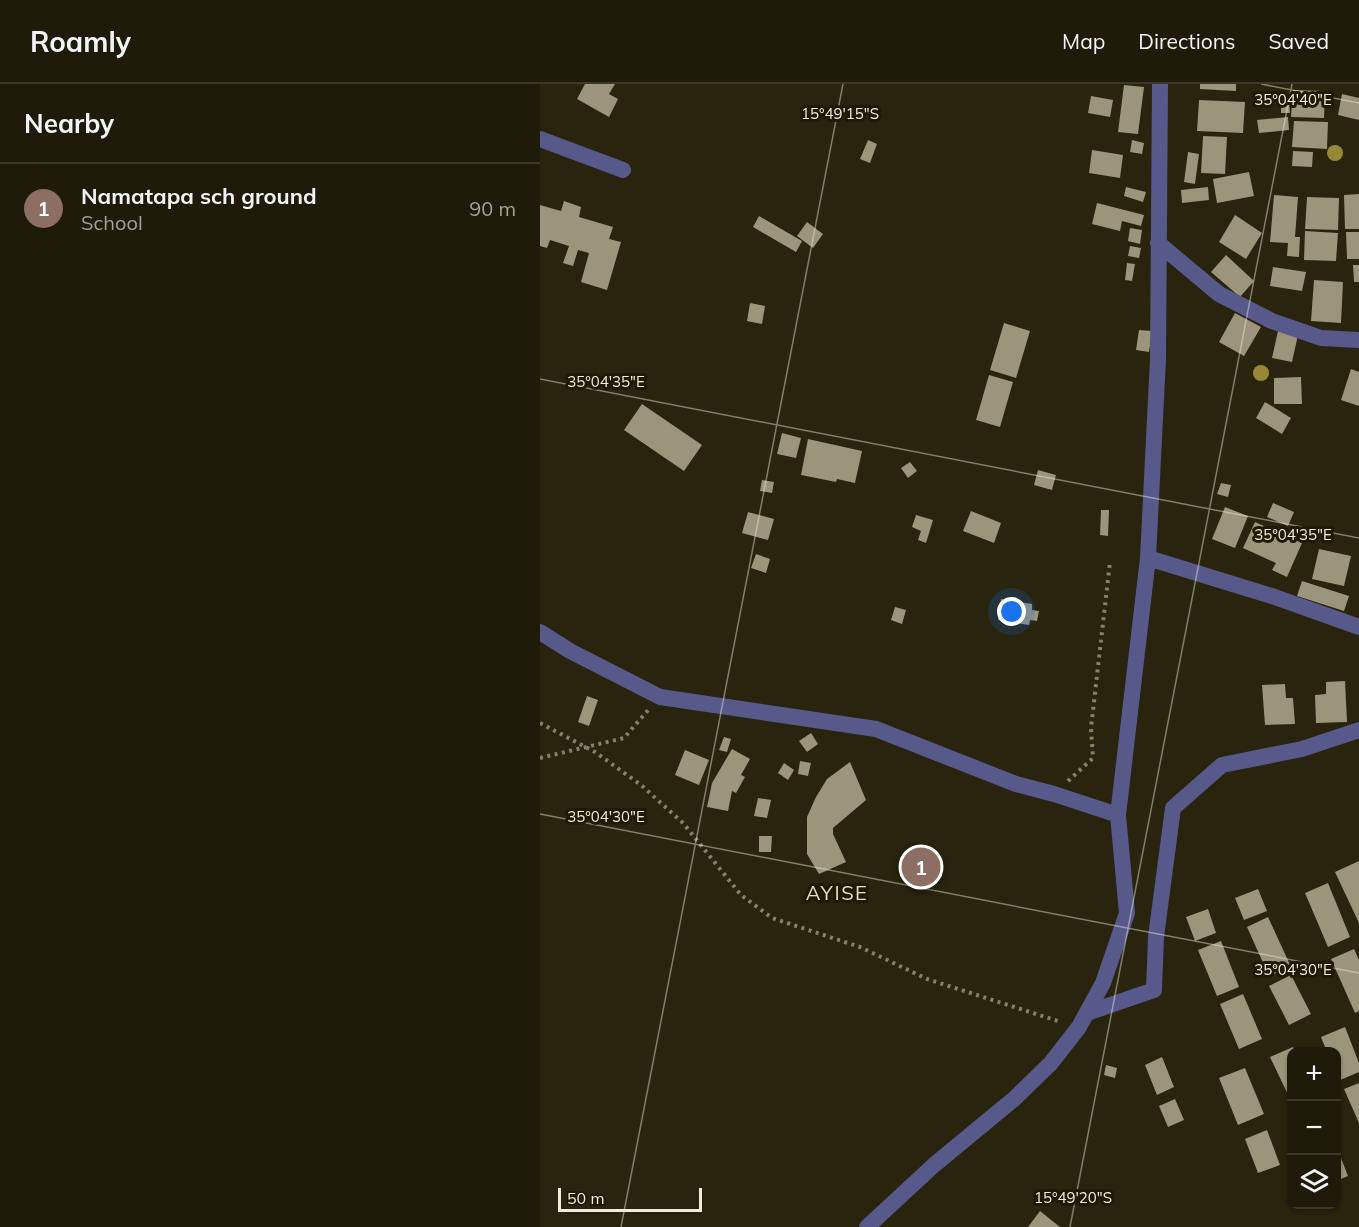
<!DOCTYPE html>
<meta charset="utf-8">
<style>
:root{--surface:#1e1b0a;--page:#2b2818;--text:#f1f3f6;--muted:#a1a19c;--line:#3c392b;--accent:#abaffb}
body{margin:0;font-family:Mulish,sans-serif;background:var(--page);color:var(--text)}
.controls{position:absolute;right:18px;bottom:18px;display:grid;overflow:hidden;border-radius:12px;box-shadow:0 2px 4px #0004}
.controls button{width:54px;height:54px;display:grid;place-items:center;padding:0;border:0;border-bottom:2px solid var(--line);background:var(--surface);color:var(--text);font:30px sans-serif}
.scale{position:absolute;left:18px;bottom:15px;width:144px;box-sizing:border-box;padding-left:6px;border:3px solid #efedde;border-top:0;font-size:16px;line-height:21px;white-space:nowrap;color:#efedde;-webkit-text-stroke:4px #1f1a04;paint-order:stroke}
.you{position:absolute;left:472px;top:528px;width:21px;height:21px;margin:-15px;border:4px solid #fff;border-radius:50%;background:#1a73e8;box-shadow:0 0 0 9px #1a73e833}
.badge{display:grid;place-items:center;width:39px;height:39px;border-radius:50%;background:var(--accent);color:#fff;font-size:20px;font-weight:700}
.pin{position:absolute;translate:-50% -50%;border:3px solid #fff;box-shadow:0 2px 6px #0006}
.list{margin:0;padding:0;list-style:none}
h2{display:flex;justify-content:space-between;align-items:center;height:78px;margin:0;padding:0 24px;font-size:26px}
h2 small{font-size:20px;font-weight:400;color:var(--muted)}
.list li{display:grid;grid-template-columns:39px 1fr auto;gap:18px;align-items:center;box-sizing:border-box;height:90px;padding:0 24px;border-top:2px solid var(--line)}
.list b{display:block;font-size:22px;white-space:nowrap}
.list p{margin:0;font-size:20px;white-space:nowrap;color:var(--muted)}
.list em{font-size:20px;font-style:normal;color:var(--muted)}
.icon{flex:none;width:33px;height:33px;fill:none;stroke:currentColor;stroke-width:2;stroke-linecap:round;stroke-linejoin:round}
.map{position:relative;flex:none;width:819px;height:1143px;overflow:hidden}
header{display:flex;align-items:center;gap:36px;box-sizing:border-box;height:84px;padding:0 30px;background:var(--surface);border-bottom:2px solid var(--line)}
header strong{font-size:28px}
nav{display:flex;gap:33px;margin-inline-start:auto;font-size:21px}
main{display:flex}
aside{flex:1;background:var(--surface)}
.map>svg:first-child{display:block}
.building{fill:#9a957b}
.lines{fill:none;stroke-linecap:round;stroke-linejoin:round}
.path{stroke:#84816d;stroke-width:4;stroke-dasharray:3 4.5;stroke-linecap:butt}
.street{stroke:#57598b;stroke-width:16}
.tree{fill:#978837}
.ticks{fill:none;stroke:#efedde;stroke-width:1.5;stroke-opacity:0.45}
.labels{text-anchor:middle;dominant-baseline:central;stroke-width:6;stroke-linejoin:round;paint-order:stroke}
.quarter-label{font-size:20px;letter-spacing:1.5px;fill:#e4dfc3;stroke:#1f1a04}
.ticks-label{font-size:15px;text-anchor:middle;fill:#efedde;stroke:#1f1a04;stroke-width:6;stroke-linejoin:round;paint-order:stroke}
</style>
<header>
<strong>Roamly</strong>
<nav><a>Map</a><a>Directions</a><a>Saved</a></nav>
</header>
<main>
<aside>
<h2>Nearby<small></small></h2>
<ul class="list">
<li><span class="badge" style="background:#8d6e63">1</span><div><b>Namatapa sch ground</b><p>School</p></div><em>90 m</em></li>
</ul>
</aside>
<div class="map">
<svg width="819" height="1143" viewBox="0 0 819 1143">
<rect width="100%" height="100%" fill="#28240d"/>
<!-- building -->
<path class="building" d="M 45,0 L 75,0 L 69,10 L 78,15 L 69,33 L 37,15 Z
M 660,0 L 696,0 L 696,7 L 660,5 Z
M 584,1 L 604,3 L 598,50 L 578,48 Z
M 753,6 L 785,7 L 784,34 L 751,33 Z
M 802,10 L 819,14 L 819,36 L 798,31 Z
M 551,12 L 573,16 L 570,33 L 548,29 Z
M 659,16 L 705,18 L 703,49 L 657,47 Z
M 741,17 L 749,17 L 750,29 L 741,29 Z
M 748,33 L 749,46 L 719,49 L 717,36 Z
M 754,37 L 788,38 L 787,65 L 752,63 Z
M 663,52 L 687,53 L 685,90 L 661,89 Z
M 328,56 L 337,60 L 330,79 L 320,75 Z
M 592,56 L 604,59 L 602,70 L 590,68 Z
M 552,66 L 583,71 L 580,94 L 549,89 Z
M 753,67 L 773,68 L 772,83 L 752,82 Z
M 648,68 L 659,70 L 655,100 L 644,98 Z
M 709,88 L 714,112 L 677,119 L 673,95 Z
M 586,103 L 606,108 L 603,118 L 584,112 Z
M 668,103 L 669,116 L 642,119 L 641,106 Z
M 819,110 L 819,145 L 805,145 L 804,111 Z
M 734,111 L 758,113 L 755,153 L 760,153 L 759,173 L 747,172 L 748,159 L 730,158 Z
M 767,113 L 799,114 L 798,146 L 765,145 Z
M 24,117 L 41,123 L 39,133 L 73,143 L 69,155 L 81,158 L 67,206 L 41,198 L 49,169 L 38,166 L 33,182 L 23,179 L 29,162 L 10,156 L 7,164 L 0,162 L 0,121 L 21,127 Z
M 557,119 L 604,131 L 601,142 L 582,137 L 580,147 L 552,140 Z
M 695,131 L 722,149 L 706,175 L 679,158 Z
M 219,132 L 262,157 L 256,168 L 213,143 Z
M 267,138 L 283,150 L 273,164 L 257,152 Z
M 590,144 L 602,146 L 600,160 L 588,157 Z
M 765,147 L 798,149 L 796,177 L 764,176 Z
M 806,148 L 819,148 L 819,175 L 807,175 Z
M 590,162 L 601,164 L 599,174 L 588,172 Z
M 686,171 L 714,197 L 700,213 L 671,188 Z
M 587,179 L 595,180 L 592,197 L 585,196 Z
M 813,181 L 819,181 L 819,198 L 814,198 Z
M 733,183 L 766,188 L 762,207 L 730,202 Z
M 774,196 L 803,198 L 801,239 L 771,237 Z
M 210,219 L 225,222 L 222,240 L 207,237 Z
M 695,229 L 721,243 L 704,272 L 679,258 Z
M 464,239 L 490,247 L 476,294 L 450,286 Z
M 599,246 L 612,247 L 609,268 L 596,266 Z
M 738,247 L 758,251 L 752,278 L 732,274 Z
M 811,285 L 819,288 L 819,322 L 801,316 Z
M 449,291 L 473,298 L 460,343 L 436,336 Z
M 761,293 L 762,320 L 734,320 L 734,294 Z
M 725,318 L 751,334 L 742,350 L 716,334 Z
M 102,320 L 162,361 L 144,387 L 84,346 Z
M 242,349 L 261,354 L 256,374 L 237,370 Z
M 268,355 L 322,367 L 315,399 L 297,395 L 296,398 L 261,391 Z
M 370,378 L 377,387 L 368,394 L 361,384 Z
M 498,386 L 516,391 L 512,406 L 494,401 Z
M 222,396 L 234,398 L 232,409 L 220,407 Z
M 681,399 L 691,401 L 688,413 L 677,410 Z
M 733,419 L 754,428 L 748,442 L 727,433 Z
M 685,423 L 708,432 L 695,464 L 672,455 Z
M 561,426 L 569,426 L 568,452 L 560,451 Z
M 431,427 L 461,439 L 454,459 L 423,447 Z
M 208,428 L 234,435 L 228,456 L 202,449 Z
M 376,431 L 393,436 L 386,459 L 378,456 L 381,447 L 372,443 Z
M 715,438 L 762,459 L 747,493 L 732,486 L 736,479 L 703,464 Z
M 779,465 L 811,472 L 804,502 L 772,495 Z
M 216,470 L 230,475 L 226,489 L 211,484 Z
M 762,497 L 809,512 L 804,527 L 757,512 Z
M 461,515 L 492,520 L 492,526 L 499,527 L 497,537 L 490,536 L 489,541 L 458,536 Z
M 355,523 L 366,526 L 362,540 L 351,536 Z
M 805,597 L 807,638 L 776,639 L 775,611 L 786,610 L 786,598 Z
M 745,600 L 746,614 L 753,614 L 755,640 L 725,641 L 722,601 Z
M 47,612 L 58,616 L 49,642 L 38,638 Z
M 271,649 L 278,660 L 267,668 L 259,657 Z
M 184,653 L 191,655 L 187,668 L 179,666 Z
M 192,665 L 210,675 L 201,691 L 205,693 L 196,709 L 192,707 L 188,727 L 167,723 L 172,699 Z
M 145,666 L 169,676 L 159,701 L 135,691 Z
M 260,677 L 271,679 L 268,692 L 258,690 Z
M 310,678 L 326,716 L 293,744 L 293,750 L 306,778 L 279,790 L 267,770 L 267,733 L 276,713 L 287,695 Z
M 244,679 L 254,686 L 248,696 L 238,689 Z
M 218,714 L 231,716 L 227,734 L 214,732 Z
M 219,752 L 232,752 L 231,768 L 219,768 Z
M 819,777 L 819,839 L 795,788 Z
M 788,799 L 810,853 L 788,863 L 765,809 Z
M 718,805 L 727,827 L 704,836 L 695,814 Z
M 668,825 L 676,849 L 655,857 L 646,833 Z
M 728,833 L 751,883 L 729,892 L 707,843 Z
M 681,857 L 699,903 L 677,912 L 658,866 Z
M 814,865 L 819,876 L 819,927 L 815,929 L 791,875 Z
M 751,891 L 771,930 L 749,941 L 729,902 Z
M 703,910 L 722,955 L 699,965 L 680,920 Z
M 805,943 L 819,979 L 819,988 L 798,997 L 796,993 L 796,968 L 787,968 L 781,953 Z
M 753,963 L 755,968 L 752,968 L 752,1019 L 730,973 Z
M 622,973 L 634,1003 L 617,1011 L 605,981 Z
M 566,981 L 577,984 L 575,994 L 564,991 Z
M 705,984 L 724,1030 L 698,1041 L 679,994 Z
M 819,999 L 819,1039 L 804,1005 Z
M 635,1015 L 644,1036 L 628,1043 L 619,1022 Z
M 727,1046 L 740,1081 L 718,1089 L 705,1055 Z
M 799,1069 L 808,1092 L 796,1097 L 796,1070 Z
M 500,1127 L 520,1143 L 488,1143 Z"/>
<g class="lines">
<!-- path -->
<path class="path" d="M 0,639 L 55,668 L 101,701 L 143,739 L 201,811 L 232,834 L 320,863 L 387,895 L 521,938
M 0,674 L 84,654 L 109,625
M 528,697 L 553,674 L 551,644 L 570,478"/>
<!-- street -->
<path class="street" d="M 0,55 L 83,86
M 618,159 L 679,210 L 732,237 L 781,254 L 819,256
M 608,474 L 732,512 L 819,543
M 0,548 L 30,567 L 120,613 L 336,645 L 476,700 L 514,710 L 578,731
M 547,929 L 614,906 L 616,853 L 633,724 L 682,681 L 762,665 L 819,646
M 327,1143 L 394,1081 L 474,1015 L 511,979 L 539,943 L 563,899 L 587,829 L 578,731 L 608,474 L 618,275 L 620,0"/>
</g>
<!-- trees -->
<g class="tree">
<circle cx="795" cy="69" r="8"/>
<circle cx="721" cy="289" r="8"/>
</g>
<!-- ticks -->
<path class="ticks" d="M 721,0 L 819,19M 0,295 L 819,454M 0,730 L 819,889M 81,1143 L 303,0M 530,1143 L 752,0"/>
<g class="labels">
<!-- quarter labels -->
<g class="quarter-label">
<text x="297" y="808">AYISE</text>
</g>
</g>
<g class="ticks-label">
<text x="753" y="21">35°04'40"E</text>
<text x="300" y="35">15°49'15"S</text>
<text x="66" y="303">35°04'35"E</text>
<text x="753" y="456">35°04'35"E</text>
<text x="66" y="738">35°04'30"E</text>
<text x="753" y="891">35°04'30"E</text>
<text x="533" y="1119">15°49'20"S</text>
</g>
</svg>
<div class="controls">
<button>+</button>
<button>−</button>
<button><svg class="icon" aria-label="layers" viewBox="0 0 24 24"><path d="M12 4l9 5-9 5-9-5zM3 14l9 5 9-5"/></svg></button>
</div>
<div class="scale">50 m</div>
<div class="you"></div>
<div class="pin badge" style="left:381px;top:783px;background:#8d6e63">1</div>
</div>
</main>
